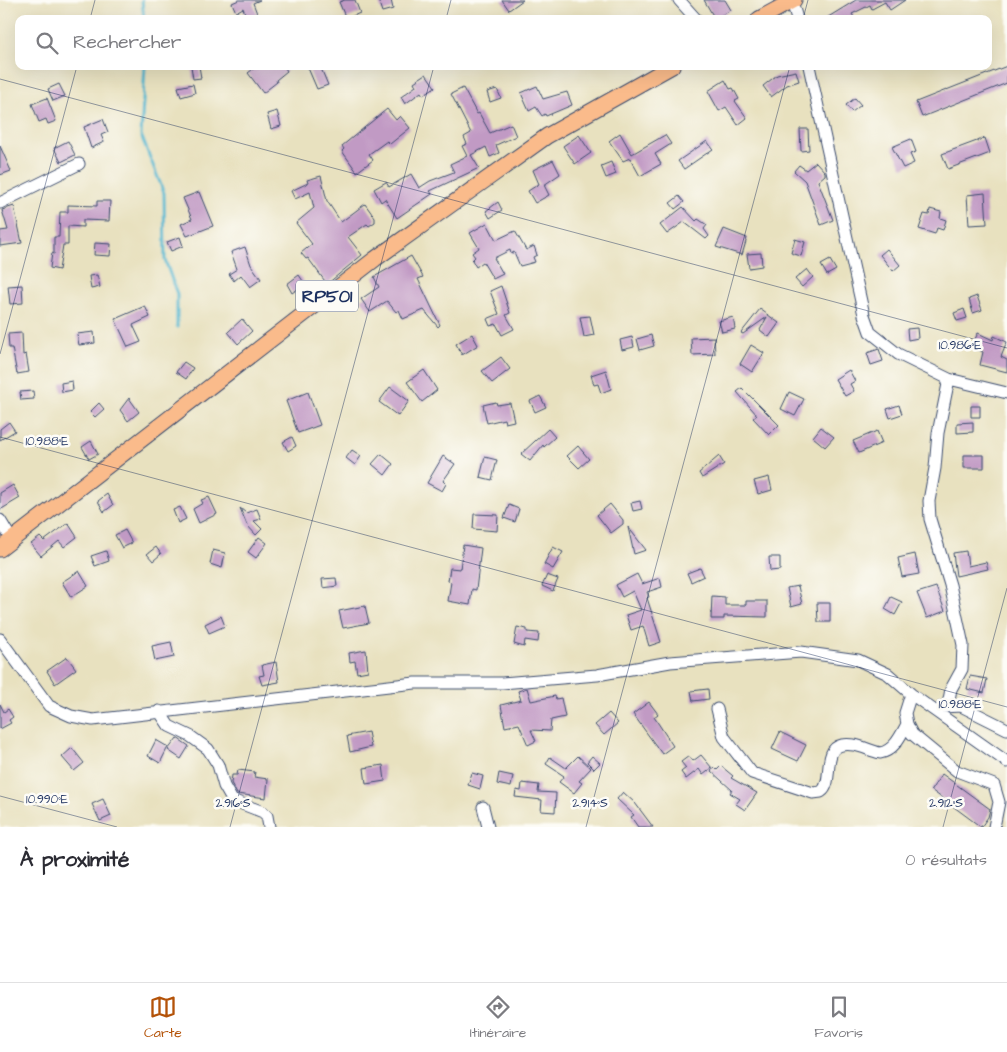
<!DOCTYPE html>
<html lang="fr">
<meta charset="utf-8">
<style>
:root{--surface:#fff;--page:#f2f2f3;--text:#2b2b33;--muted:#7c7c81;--line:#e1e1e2;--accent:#b45309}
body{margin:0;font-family:"Architects Daughter",sans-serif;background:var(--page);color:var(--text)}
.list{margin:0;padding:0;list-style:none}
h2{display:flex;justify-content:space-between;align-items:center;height:65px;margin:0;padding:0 20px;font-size:21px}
h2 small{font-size:16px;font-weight:400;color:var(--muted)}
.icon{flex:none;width:28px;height:28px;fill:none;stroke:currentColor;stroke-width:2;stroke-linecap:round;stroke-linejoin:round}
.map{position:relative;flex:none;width:1007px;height:827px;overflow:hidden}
.search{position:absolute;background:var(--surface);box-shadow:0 5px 20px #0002;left:15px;right:15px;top:15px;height:55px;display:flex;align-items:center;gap:12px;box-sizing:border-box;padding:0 18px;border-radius:10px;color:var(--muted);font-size:19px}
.sheet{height:155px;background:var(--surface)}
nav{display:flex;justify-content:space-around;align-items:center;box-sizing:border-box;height:70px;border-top:1px solid var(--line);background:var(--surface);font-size:14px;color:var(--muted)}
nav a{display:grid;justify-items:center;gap:2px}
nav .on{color:var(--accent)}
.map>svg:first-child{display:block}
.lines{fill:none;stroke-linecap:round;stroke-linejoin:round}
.stream{stroke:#51b6cf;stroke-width:3}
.building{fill:#c19ac4}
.minor-casing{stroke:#3a4a6d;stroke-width:13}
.major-casing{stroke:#3a4a6d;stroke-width:17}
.minor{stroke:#fff;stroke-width:11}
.major{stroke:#fabb8b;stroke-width:15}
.ticks{fill:none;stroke:#1b2f5e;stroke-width:1;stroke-opacity:0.45}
.labels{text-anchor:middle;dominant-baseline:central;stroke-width:5;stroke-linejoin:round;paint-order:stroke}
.shield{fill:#fdfcf7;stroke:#5f6c8c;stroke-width:1}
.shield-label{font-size:18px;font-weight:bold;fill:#1b2f5e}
.ticks-label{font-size:12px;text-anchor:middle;fill:#1b2f5e;stroke:#fdfcf7;stroke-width:5;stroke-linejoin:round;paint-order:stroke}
</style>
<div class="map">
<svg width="1007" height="827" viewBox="0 0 1007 827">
<rect width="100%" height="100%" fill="#fdfcf7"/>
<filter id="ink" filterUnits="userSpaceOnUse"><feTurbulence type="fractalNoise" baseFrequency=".02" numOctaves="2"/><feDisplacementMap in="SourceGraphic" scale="10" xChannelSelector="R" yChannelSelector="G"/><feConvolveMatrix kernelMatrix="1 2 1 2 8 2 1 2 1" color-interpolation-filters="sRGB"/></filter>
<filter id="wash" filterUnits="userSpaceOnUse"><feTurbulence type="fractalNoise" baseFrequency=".0096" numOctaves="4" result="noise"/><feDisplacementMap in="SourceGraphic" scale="20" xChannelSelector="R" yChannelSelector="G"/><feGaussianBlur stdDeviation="1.12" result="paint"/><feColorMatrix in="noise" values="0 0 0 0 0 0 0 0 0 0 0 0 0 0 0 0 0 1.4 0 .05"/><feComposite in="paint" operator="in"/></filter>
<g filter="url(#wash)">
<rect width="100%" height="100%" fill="#e8e1bf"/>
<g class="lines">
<!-- stream -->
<path class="stream" d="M 142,0 L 144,19
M 145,66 L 141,135 L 164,193 L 165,260 L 177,294 L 177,327"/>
</g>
<g id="blocks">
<!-- building -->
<path class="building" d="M 239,0 L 260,0 L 253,3 L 258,16 L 247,19 L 243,8 L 236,12 L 232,3 Z
M 345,0 L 355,0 L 360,13 L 346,19 L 339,2 Z
M 378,0 L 391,0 L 393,9 L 382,12 Z
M 502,0 L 523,0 L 509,10 Z
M 704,0 L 725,0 L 731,10 L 715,19 Z
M 856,0 L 905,0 L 890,10 L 885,2 L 872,9 L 870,5 L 852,14 L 855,19 L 825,19 Z
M 191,66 L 199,66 L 201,78 L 193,79 Z
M 257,66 L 284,66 L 287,71 L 276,80 L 277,82 L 263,93 L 248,73 Z
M 313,66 L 320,66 L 328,85 L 317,89 L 308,68 Z
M 1007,66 L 1007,83 L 922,117 L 916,102 Z
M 796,71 L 799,81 L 787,85 L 771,97 L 763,86 L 777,75 Z
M 426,74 L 435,87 L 423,95 L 421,92 L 405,104 L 401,97 L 416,86 L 414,82 Z
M 725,80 L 730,89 L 733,88 L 739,99 L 735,101 L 747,118 L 738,125 L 726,107 L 719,111 L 708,91 Z
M 59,84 L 65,96 L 53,101 L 48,89 Z
M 193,84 L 195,93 L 181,97 L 178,87 Z
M 537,86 L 543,99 L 567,92 L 572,105 L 546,116 L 545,114 L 542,116 L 536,107 L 529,111 L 521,93 Z
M 463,88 L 477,114 L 479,113 L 490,133 L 511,124 L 516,136 L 496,145 L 499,153 L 490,157 L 486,147 L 471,155 L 479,168 L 430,191 L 432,194 L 397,218 L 385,199 L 381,202 L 374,189 L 386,182 L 389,187 L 411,174 L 419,188 L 430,181 L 454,172 L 450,164 L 467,156 L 462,146 L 467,144 L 464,137 L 471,133 L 451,94 Z
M 497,89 L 501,98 L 490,102 L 487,92 Z
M 47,98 L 56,121 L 48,124 L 46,119 L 39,122 L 32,104 Z
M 855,98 L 861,105 L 852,112 L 846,105 Z
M 387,109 L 396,120 L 400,116 L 410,128 L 390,144 L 387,141 L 369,154 L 373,160 L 357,172 L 342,151 L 344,149 L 342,146 Z
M 277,111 L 281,126 L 271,129 L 267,114 Z
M 103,119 L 108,132 L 101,135 L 104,142 L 91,148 L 84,127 Z
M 800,129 L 808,129 L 809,150 L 801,151 Z
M 620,133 L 632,154 L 665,135 L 671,144 L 655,154 L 661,164 L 640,176 L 630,158 L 623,161 L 609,141 Z
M 579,135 L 591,153 L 575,164 L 563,146 Z
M 985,138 L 990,153 L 948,169 L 942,154 Z
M 911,139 L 916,152 L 910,154 L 914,163 L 903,168 L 892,147 Z
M 68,141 L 75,155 L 61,162 L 54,148 Z
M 707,141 L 713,149 L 684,169 L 678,161 Z
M 0,146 L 11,171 L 0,175 Z
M 553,160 L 560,174 L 544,185 L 549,195 L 535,203 L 528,191 L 539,184 L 533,170 Z
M 611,162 L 616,174 L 606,178 L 601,166 Z
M 816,162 L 825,172 L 825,175 L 818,181 L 833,220 L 821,225 L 805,181 L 794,171 L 799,165 L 806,170 Z
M 321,176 L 327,201 L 341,222 L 365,204 L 375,218 L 375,222 L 369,226 L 367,224 L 348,237 L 362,255 L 327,284 L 308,258 L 306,259 L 301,253 L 312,244 L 296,223 L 314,208 L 310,192 L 295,199 L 291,191 L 308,183 L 307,180 Z
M 199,192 L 213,226 L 187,236 L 181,224 L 192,219 L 183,198 Z
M 985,193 L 987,224 L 969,225 L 967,195 Z
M 679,196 L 684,202 L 675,209 L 670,203 Z
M 97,201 L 110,201 L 109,221 L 83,220 L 83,227 L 68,226 L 68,245 L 63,245 L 59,270 L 50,268 L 52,253 L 54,254 L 54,237 L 59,237 L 60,212 L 68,212 L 68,205 L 97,206 Z
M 498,202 L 502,210 L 490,218 L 486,211 Z
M 14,206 L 22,243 L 0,246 L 0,231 L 8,230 L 2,210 Z
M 683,207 L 696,221 L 698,219 L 707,225 L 704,229 L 709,236 L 706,239 L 684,222 L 667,234 L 660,225 Z
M 930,209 L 941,212 L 940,218 L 946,220 L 943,230 L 937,228 L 935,234 L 919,229 L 924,214 L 929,215 Z
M 487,223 L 496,240 L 515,231 L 526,250 L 534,246 L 537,255 L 533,257 L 535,262 L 520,266 L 514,252 L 511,254 L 510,250 L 494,258 L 503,274 L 493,279 L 483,262 L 476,267 L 472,260 L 475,257 L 472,253 L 479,248 L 470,233 Z
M 724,229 L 747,238 L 742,255 L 716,247 Z
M 180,237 L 183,246 L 171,251 L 167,242 Z
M 795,239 L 805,242 L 801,256 L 791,253 Z
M 95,243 L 111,244 L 110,256 L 94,255 Z
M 245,247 L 251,265 L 261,279 L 250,287 L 241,275 L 234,281 L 229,274 L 237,269 L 231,252 Z
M 887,249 L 900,265 L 893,271 L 880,255 Z
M 761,253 L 762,266 L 749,268 L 747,254 Z
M 411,256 L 423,277 L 418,279 L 440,325 L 438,327 L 424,310 L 403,319 L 399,310 L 396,312 L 387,301 L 370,312 L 361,299 L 379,287 L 374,277 Z
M 830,260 L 836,270 L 827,275 L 821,265 Z
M 807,269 L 813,277 L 802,287 L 795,279 Z
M 97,275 L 100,287 L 91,289 L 89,276 Z
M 299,275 L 305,284 L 292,293 L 287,284 Z
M 22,285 L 23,303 L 10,304 L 8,286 Z
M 501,286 L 510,313 L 506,315 L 514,329 L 502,335 L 496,324 L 490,326 L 487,319 L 499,314 L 490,291 Z
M 977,296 L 982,310 L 973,313 L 969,299 Z
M 145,306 L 150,317 L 133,325 L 141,342 L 128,347 L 115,319 Z
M 760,309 L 779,323 L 769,337 L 760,330 L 767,317 L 743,334 L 741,333 Z
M 964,309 L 967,318 L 957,321 L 954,313 Z
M 590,316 L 594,335 L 584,337 L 580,317 Z
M 733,317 L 735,329 L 722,332 L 719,321 Z
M 242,319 L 252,331 L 238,344 L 228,332 Z
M 917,328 L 918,338 L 908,340 L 907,329 Z
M 94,332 L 95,343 L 79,345 L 77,334 Z
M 22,333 L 23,355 L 26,354 L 29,372 L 17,374 L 12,348 L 9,348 L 8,334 Z
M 978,333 L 993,340 L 994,336 L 1007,342 L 1001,357 L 1007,360 L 1007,372 L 980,365 L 983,352 L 971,347 Z
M 472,334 L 478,345 L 462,355 L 456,344 Z
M 651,335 L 654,346 L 640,350 L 637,339 Z
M 632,337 L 634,347 L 622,350 L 620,340 Z
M 714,337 L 715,354 L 692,355 L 691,338 Z
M 751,345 L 764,353 L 752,372 L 740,364 Z
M 879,349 L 883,361 L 871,365 L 867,353 Z
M 501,357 L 510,369 L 492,383 L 482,371 Z
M 184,362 L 193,368 L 186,379 L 176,372 Z
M 424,370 L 437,390 L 422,402 L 407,382 Z
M 606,370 L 611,389 L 601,393 L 598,384 L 594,385 L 591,375 Z
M 849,370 L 855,381 L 850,384 L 854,391 L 845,396 L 835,379 Z
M 72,381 L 73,390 L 62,392 L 61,383 Z
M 390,387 L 409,401 L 398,416 L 379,402 Z
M 742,388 L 779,425 L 769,435 L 753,418 L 757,415 L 737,392 Z
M 33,391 L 34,399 L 21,400 L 20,392 Z
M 308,392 L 320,425 L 298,433 L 286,401 Z
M 789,392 L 804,399 L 795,416 L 781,409 Z
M 540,396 L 546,407 L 535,412 L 530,401 Z
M 129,398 L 139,412 L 128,421 L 120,410 Z
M 496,402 L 497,405 L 510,403 L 514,421 L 505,423 L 504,419 L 487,423 L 483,405 Z
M 99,403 L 104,409 L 95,417 L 90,412 Z
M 899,405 L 902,414 L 890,418 L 887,409 Z
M 971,406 L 980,406 L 980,417 L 971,417 Z
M 9,422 L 15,431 L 0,440 L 0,429 Z
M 973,422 L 973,432 L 957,433 L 957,423 Z
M 821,427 L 834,437 L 825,447 L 813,437 Z
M 548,429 L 555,437 L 544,447 L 543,445 L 530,461 L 521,454 Z
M 877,431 L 882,443 L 859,453 L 853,441 Z
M 292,437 L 296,446 L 288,451 L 283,442 Z
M 91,441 L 98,454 L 89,459 L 82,447 Z
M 578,446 L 589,459 L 579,468 L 567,456 Z
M 352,450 L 361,456 L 355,465 L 346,458 Z
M 381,454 L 393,464 L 385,475 L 372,464 Z
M 964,455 L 984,455 L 984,468 L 964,468 Z
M 443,456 L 455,464 L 443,481 L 446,484 L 442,491 L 427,483 Z
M 719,456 L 724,464 L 702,478 L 699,473 Z
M 485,457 L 497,460 L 492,480 L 480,477 Z
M 769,477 L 772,490 L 758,494 L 754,481 Z
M 13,485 L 20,498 L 0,510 L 0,493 Z
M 107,494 L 113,505 L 104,512 L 98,501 Z
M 209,497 L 217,514 L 199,523 L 193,509 L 203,503 L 201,500 Z
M 640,501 L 642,509 L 633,511 L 631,503 Z
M 610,504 L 623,520 L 623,524 L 611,533 L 597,515 Z
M 509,505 L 519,509 L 515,522 L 504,518 Z
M 180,507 L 186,519 L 178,523 L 173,510 Z
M 240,508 L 246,513 L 257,509 L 261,519 L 254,521 L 262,529 L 256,535 L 247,525 Z
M 474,514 L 498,515 L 497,531 L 473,529 Z
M 68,523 L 77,537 L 64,547 L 59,541 L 41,556 L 31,544 L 40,537 L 44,541 Z
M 628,527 L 646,550 L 634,554 Z
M 125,530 L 132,543 L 122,548 L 115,535 Z
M 259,537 L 267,543 L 256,558 L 248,552 Z
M 463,545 L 481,548 L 476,590 L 472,589 L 470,605 L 448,601 L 451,582 L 448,581 L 450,568 L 460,569 Z
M 156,547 L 161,554 L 153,561 L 147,554 Z
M 553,547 L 563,552 L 553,569 L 544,564 Z
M 213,550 L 225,553 L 222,568 L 210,564 Z
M 106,551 L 109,561 L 95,566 L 91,556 Z
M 966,551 L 968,566 L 986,562 L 988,569 L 956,576 L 953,553 Z
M 915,554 L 919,574 L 902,577 L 898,558 Z
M 769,557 L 780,557 L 780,570 L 770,571 Z
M 700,568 L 704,576 L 691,582 L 687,573 Z
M 79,571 L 88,586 L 71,597 L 62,582 Z
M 637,574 L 642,584 L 660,578 L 662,587 L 647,592 L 649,597 L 647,598 L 661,642 L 649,646 L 643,626 L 631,630 L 626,615 L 641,610 L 633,591 L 622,597 L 616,585 Z
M 547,575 L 558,579 L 553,591 L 542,586 Z
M 336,578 L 337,586 L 323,588 L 322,579 Z
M 798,586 L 802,604 L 791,607 L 787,588 Z
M 936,587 L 945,611 L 927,618 L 917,593 Z
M 712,596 L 725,597 L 725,605 L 746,605 L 746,601 L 767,601 L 767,617 L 724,616 L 724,619 L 711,619 Z
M 891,597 L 902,602 L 895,615 L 885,609 Z
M 817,603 L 830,603 L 830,622 L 818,622 Z
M 365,606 L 369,623 L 343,628 L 339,611 Z
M 221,616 L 225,626 L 209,633 L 205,624 Z
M 517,627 L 527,629 L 527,632 L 539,633 L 538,642 L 525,640 L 524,647 L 514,644 Z
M 171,642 L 174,657 L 155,661 L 152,646 Z
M 366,650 L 368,671 L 357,673 L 355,661 L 350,662 L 349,653 Z
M 67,657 L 76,669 L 55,684 L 47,671 Z
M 276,662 L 279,682 L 262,685 L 259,676 L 264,675 L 262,665 Z
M 970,676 L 987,679 L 984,693 L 967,689 Z
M 527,688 L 531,701 L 555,696 L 556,699 L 561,698 L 565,717 L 551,720 L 550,731 L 531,730 L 536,741 L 528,745 L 519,724 L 505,727 L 501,705 L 521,700 L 518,691 Z
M 708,689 L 709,699 L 693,701 L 691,691 Z
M 649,702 L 658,714 L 654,717 L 673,746 L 662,754 L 633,714 Z
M 0,704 L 4,712 L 8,709 L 13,717 L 9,720 L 11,723 L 0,729 Z
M 609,713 L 618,723 L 604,735 L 595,725 Z
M 368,732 L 371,747 L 350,752 L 347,736 Z
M 780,732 L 806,745 L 798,761 L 772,749 Z
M 177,738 L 189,746 L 181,759 L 168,750 Z
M 156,740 L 168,747 L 160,763 L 148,756 Z
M 72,748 L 84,763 L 74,771 L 62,757 Z
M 701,755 L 712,768 L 703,775 L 699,769 L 686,779 L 681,772 L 686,768 L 681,762 L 689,756 L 693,761 Z
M 578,756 L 591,768 L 579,781 L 582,783 L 574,793 L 559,782 L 564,776 L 546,764 L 550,757 L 566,768 Z
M 592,756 L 600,763 L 594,769 L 587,762 Z
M 383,765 L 385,781 L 366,784 L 364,768 Z
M 721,766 L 733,776 L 731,778 L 757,793 L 745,810 L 736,804 L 740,799 L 730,793 L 732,790 L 711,771 L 714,767 L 717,770 Z
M 238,770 L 255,772 L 254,777 L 268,779 L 266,798 L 237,794 L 231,783 L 232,775 L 237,775 Z
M 472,773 L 483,776 L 480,789 L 468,785 Z
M 499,773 L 513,776 L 511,787 L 497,784 Z
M 942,774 L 990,809 L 988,817 L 981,827 L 931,790 Z
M 522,783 L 539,785 L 538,792 L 556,793 L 555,812 L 541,811 L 542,800 L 515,797 L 516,790 L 521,791 Z
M 623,792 L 635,803 L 653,827 L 638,827 L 631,817 L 634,815 L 617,799 Z
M 103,799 L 111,816 L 100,821 L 92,804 Z"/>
</g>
</g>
<g filter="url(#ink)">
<use href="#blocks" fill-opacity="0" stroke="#3a4a6d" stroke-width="1"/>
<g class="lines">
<defs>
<path id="minor" d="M 679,0 L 696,19
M 792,1 L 797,19
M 809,66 L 864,315 L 870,332 L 898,354 L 949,379 L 1007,393
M 0,203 L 79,164
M 0,520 L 12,540
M 0,639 L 49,706 L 71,716 L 93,720 L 415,683 L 502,683 L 597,675 L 670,662 L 801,652 L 858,660 L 888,674 L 911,694 L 905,713 L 907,724 L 912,734 L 957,771 L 994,785 L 999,802 L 994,827
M 911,694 L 1007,762
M 948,705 L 951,689 L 962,669 L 963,645 L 950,585 L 930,519 L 929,501 L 935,468 L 938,433 L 949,379
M 942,707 L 961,706 L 1007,729
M 717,709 L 724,737 L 752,773 L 813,793 L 821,792 C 837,781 816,739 854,745 C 862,746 871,751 880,753 C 894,751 901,735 907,724
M 159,711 L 169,726 L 190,736 L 208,749 L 218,765 L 224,786 L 232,800 L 263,812 L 267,816 L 269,827
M 483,807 L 488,827"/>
<path id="major" d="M 759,19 L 794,0
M 0,549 L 375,259 L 547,136 L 672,66"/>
</defs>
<!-- minor casing -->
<use href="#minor" class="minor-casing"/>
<!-- major casing -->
<use href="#major" class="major-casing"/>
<!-- minor -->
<use href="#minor" class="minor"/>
<!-- major -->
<use href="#major" class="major"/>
</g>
</g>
<!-- ticks -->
<path class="ticks" d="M 90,19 L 95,0M 446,19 L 451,0M 803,19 L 808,0M 0,79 L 1007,348M 0,354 L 77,66M 0,437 L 1007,707M 0,796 L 117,827M 230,827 L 434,66M 586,827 L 790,66M 943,827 L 1007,588"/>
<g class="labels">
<!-- shield labels -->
<rect class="shield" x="296" y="280.5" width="62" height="31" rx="4"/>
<g class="shield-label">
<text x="327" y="296">RP501</text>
</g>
</g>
<g class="ticks-label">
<text x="960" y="349">10.986°E</text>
<text x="47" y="445">10.988°E</text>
<text x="960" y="708">10.988°E</text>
<text x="47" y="803">10.990°E</text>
<text x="233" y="807">2.916°S</text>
<text x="590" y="807">2.914°S</text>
<text x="946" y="807">2.912°S</text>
</g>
</svg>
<div class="search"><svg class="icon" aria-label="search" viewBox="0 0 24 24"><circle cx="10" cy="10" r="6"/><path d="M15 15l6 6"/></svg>Rechercher</div>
</div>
<section class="sheet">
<h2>À proximité<small>0 résultats</small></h2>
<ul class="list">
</ul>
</section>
<nav>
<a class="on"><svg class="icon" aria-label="map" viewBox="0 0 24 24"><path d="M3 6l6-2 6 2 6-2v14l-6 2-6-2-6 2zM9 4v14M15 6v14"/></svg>Carte</a>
<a><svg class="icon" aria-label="directions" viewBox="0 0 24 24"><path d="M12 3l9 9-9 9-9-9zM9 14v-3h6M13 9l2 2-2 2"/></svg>Itinéraire</a>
<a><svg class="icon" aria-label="saved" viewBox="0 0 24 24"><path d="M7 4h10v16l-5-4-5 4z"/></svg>Favoris</a>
</nav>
